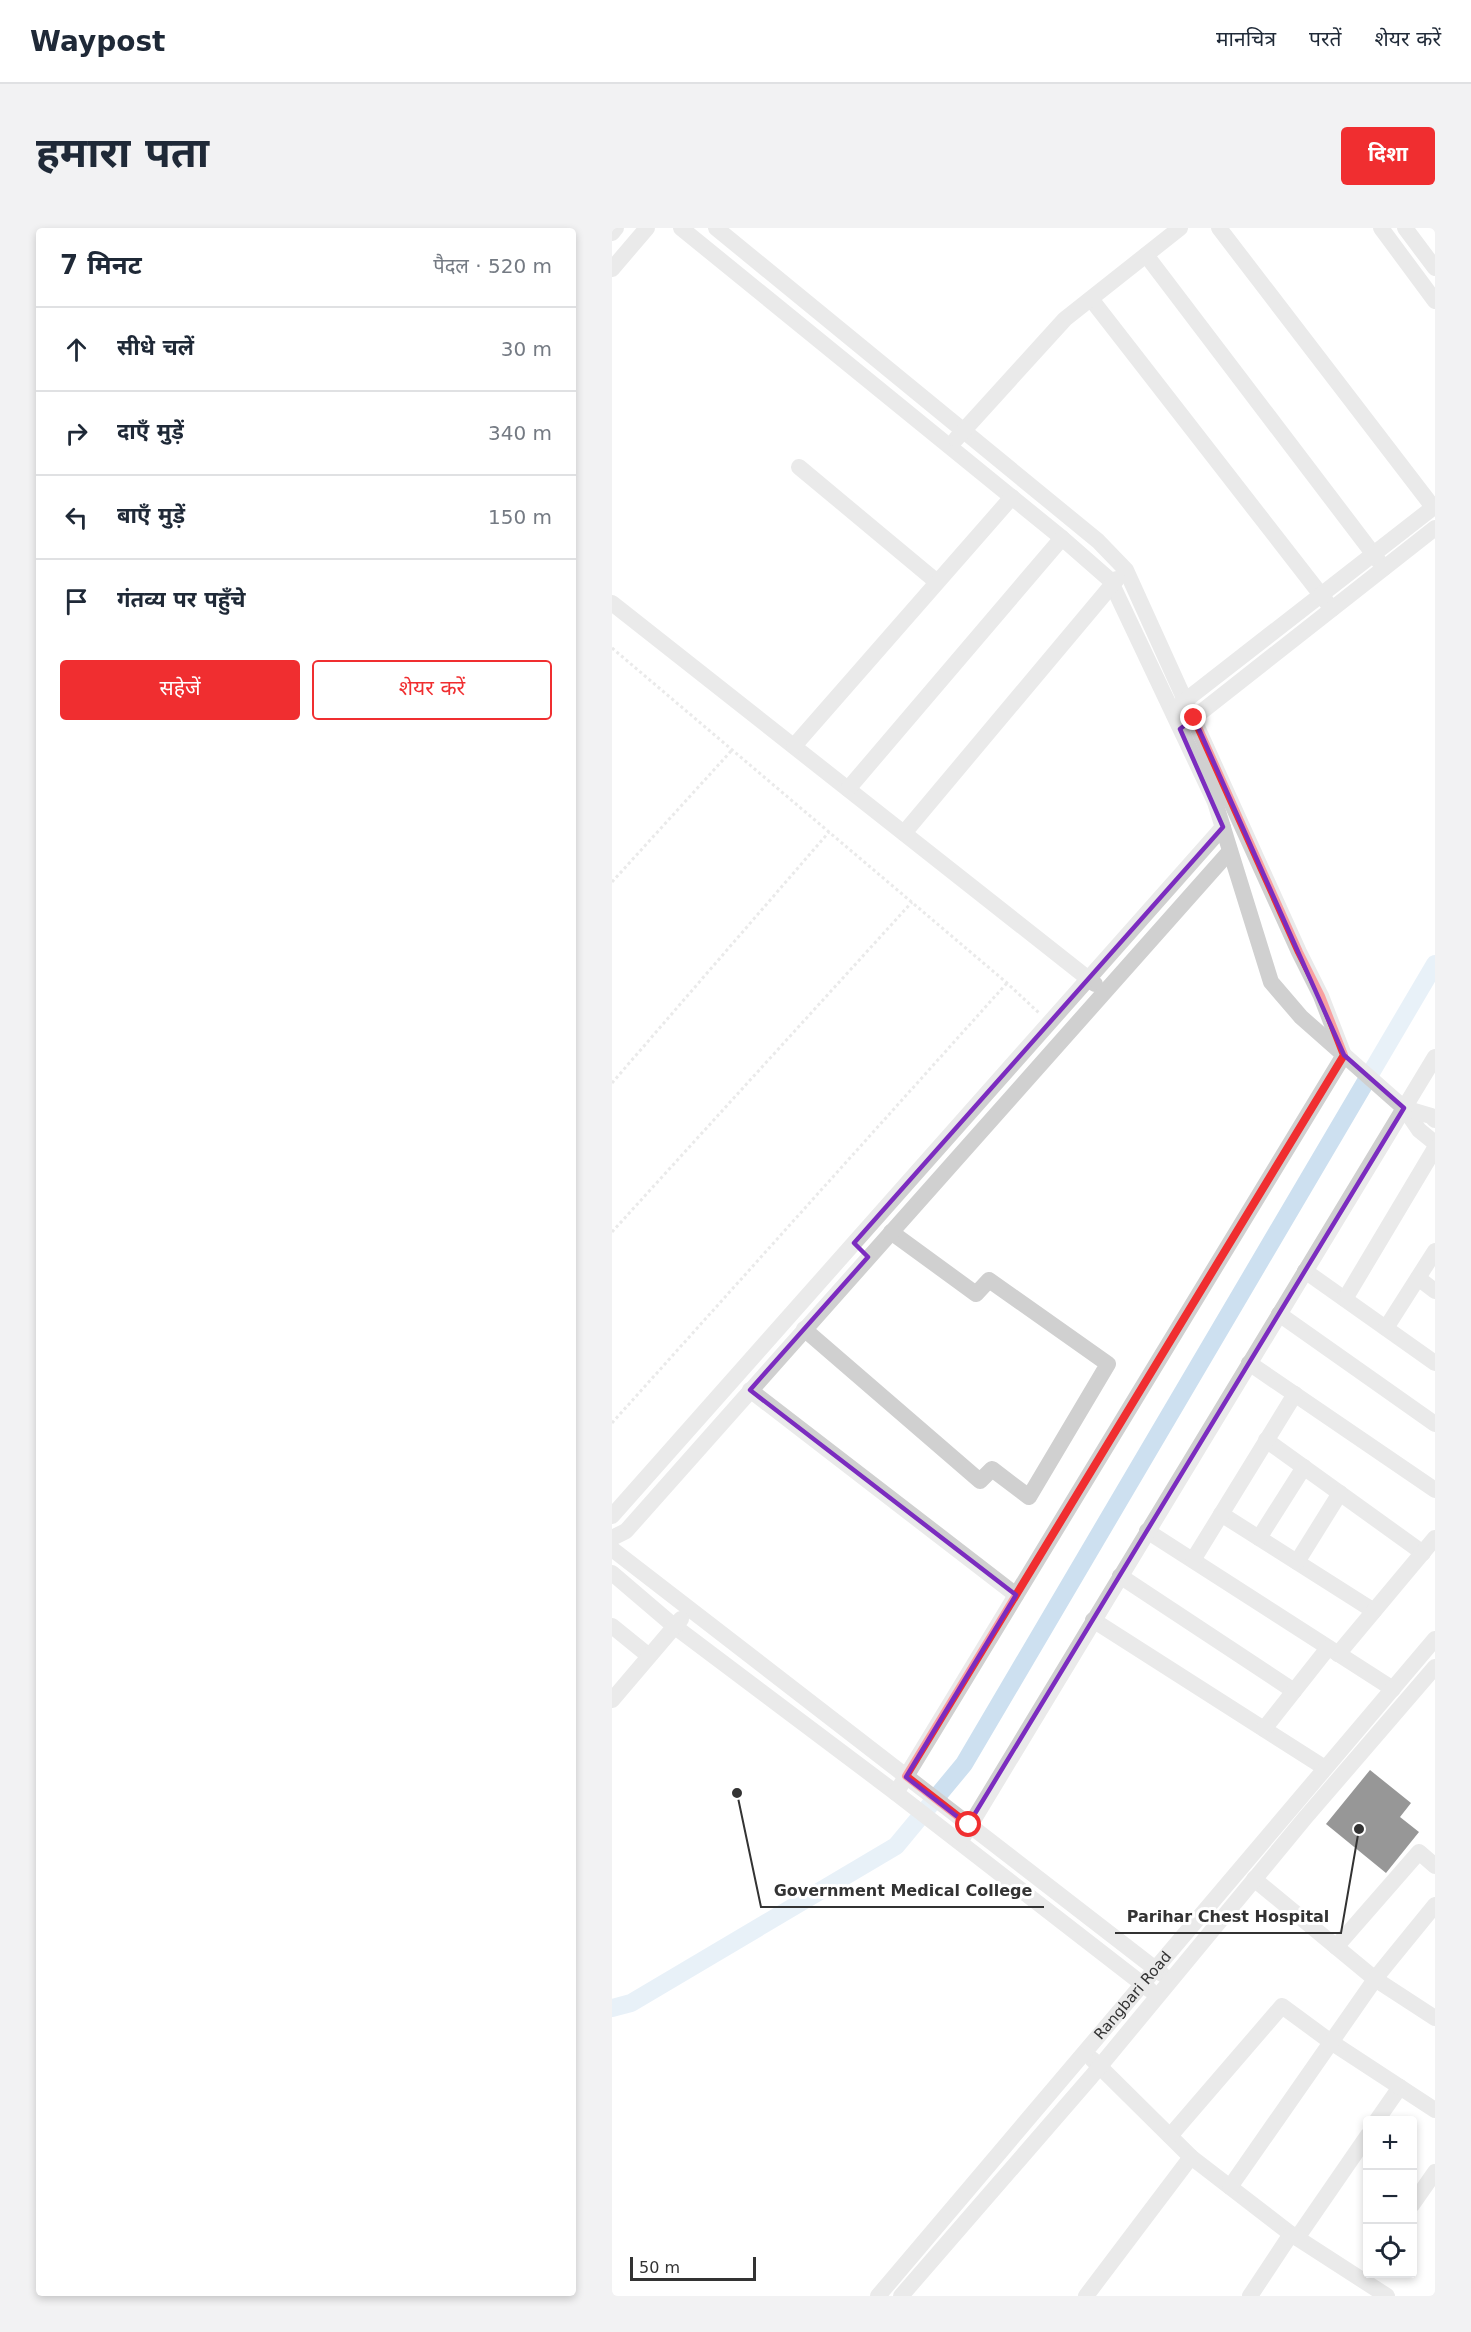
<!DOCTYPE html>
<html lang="hi">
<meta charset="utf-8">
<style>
:root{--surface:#fff;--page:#f2f2f3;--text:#1f2937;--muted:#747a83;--line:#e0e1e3;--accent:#f02e30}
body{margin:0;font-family:"DejaVu Sans","Noto Sans Devanagari",sans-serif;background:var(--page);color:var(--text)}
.controls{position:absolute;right:18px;bottom:18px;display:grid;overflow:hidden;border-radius:6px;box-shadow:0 3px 9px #0003}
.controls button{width:54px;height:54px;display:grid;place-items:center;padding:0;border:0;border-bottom:2px solid var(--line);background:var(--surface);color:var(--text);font:30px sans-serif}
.scale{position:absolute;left:18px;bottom:15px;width:126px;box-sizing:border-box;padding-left:6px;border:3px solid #333;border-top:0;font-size:16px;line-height:21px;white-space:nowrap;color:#333;-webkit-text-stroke:4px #fff;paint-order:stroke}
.stop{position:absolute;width:18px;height:18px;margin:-14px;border:4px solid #f02e30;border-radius:50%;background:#fff}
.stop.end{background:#f02e30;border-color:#fff;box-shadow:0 2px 6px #0008}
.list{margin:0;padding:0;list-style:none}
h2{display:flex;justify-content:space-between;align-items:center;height:78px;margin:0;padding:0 24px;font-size:26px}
h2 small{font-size:20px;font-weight:400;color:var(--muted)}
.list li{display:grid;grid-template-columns:39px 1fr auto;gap:18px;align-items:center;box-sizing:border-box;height:84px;padding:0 24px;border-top:2px solid var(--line)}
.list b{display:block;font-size:22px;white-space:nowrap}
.list em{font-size:20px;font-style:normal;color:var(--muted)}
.actions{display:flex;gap:12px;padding:18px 24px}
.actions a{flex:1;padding:14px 0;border:2px solid var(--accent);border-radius:6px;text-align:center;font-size:21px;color:var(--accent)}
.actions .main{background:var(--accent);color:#fff}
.icon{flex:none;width:33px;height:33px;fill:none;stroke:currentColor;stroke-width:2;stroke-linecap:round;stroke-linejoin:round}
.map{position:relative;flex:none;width:823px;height:2068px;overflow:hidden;border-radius:6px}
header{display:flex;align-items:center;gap:36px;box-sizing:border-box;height:84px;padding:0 30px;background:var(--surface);border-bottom:2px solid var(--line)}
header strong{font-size:28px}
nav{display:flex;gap:33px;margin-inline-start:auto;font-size:21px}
.intro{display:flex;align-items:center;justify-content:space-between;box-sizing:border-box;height:144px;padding:0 36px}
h1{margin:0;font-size:42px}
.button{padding:15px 27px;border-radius:6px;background:var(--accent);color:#fff;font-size:21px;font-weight:700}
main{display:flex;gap:36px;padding:0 36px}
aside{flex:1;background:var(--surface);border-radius:6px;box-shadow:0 3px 9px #0003}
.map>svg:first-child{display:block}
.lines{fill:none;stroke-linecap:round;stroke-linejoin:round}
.canal{stroke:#cde0f0;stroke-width:18}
.building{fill:#1a1a1a}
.path{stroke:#d0d0d0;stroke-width:3;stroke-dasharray:3 3;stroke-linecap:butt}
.minor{stroke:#d0d0d0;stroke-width:16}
.route{stroke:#f02e30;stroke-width:8}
.marked{fill:none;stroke:#7b2cbf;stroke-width:4.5;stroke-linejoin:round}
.labels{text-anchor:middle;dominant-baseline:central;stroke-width:6;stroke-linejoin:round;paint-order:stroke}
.street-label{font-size:15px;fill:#333;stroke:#fff}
.leader{fill:none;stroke:#333;stroke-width:2}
.callout-dot{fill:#333;stroke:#fff;stroke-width:2}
.callout-label{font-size:16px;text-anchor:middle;font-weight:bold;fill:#333;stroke:#fff;stroke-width:6;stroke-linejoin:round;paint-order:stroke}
</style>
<header>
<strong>Waypost</strong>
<nav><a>मानचित्र</a><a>परतें</a><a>शेयर करें</a></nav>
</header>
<div class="intro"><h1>हमारा पता</h1><a class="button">दिशा</a></div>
<main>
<aside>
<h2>7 मिनट<small>पैदल · 520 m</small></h2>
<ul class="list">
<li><svg class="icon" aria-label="ahead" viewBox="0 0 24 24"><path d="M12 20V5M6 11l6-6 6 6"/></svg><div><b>सीधे चलें</b></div><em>30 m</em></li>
<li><svg class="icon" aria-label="right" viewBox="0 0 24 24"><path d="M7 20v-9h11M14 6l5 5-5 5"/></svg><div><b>दाएँ मुड़ें</b></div><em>340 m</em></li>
<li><svg class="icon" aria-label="left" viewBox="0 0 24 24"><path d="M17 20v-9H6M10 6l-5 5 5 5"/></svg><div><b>बाएँ मुड़ें</b></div><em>150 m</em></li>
<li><svg class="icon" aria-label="arrive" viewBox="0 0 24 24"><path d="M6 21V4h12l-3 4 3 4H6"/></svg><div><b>गंतव्य पर पहुँचे</b></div></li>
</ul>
<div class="actions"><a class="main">सहेजें</a><a>शेयर करें</a></div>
</aside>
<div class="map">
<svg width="823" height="2068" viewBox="0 0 823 2068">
<rect width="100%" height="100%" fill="#fff"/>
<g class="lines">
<!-- canal -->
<path class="canal" d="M 0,1780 L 19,1775 L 284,1618 L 352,1536 L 823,736"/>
</g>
<!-- building -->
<path class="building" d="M 758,1542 L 799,1575 L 788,1589 L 807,1604 L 774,1645 L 714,1596 Z"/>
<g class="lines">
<!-- path -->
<path class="path" d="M 0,420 L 395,755 L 427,785
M 0,654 L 120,522
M 0,855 L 217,604
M 0,1004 L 300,674
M 0,1195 L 395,755"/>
<!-- minor -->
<g class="minor">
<path d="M 69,0 L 450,310 L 498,352 L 603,574 L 659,754 L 689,789 L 792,880 L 807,902 L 823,915"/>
<path d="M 104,0 L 486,313 L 514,342 L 687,724 L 709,768 L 731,825"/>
<path d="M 607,0 L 821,279"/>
<path d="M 769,0 L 823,73"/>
<path d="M 793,0 L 823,40"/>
<path d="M 0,5 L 4,0"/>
<path d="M 534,27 L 772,340"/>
<path d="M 0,41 L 35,0"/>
<path d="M 479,71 L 720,381"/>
<path d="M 344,211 L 453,91 L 568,0"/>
<path d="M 187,239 L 325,354"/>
<path d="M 0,375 L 483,756"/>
<path d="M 565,479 L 823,278"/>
<path d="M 574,496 L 823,300"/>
<path d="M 182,518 L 400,269"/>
<path d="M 236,561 L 450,310"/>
<path d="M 292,605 L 505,351"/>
<path d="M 792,880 L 819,888 L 823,892"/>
<path d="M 693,1043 L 823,1135"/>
<path d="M 806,1050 L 823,1063"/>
<path d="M 733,1071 L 823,920"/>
<path d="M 667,1086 L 823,1196"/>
<path d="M 774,1100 L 823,1023"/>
<path d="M 192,1101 L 368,1253 L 380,1241 L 417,1269 L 496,1136 L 377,1052 L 364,1066 L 279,1004"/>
<path d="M 637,1135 L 823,1262"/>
<path d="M 138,1162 L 404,1367"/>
<path d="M 654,1212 L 811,1325"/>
<path d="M 609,1286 L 762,1383"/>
<path d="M 0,1288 L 611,599"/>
<path d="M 535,1303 L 781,1461"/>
<path d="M 0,1310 L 14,1303 L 618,623"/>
<path d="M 647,1310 L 692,1239"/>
<path d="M 0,1321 L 550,1746"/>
<path d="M 581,1332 L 683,1166"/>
<path d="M 685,1334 L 728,1265"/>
<path d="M 0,1345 L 62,1398 L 284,1565 L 538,1762"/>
<path d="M 508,1348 L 682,1463"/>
<path d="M 481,1392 L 713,1540"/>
<path d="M 0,1398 L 37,1428"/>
<path d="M 726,1426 L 823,1310"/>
<path d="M 0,1472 L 69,1391"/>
<path d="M 652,1501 L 716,1420"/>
<path d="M 284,1565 L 732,827"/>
<path d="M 348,1614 L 823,829"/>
<path d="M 642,1651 L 763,1751 L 823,1790"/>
<path d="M 724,1719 L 807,1624 L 823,1638"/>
<path d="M 480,1831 L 579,1929 L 679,2006 L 775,2068"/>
<path d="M 765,1892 L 788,1859"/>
<path d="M 558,1908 L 670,1778 L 719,1814 L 823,1882"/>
<path d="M 618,1959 L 766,1747 L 823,1677"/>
<path d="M 800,1977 L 823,1944"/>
<path d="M 685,2010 L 756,1907"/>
<path id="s1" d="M 266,2068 L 823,1411"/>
<path d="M 289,2068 L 479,1849 L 693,1590 L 823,1439"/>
<path d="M 474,2068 L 579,1929"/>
<path d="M 638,2068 L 679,2006"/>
</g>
</g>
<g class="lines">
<!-- route -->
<path class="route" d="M 357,1597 L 294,1548 L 732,827 L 709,768 L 687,724 L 582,490"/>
</g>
<!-- marked area -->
<path d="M0 0H823V2068H0ZM 582,490 L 732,827 L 792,880 L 356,1597 L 294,1549 L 404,1367 L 138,1162 L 256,1029 L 242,1015 L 611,599 L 568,501 Z" fill="#fff" fill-opacity=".55" fill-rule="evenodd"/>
<path class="marked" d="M 582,490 L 732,827 L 792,880 L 356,1597 L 294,1549 L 404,1367 L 138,1162 L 256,1029 L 242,1015 L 611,599 L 568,501 Z"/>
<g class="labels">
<!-- street labels -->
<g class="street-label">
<text stroke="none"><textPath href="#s1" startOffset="394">Rangbari Road</textPath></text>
</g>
</g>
<!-- callouts -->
<path class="leader" d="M125 1565L149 1679H432M747 1601L729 1705H503"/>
<g class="callout-dot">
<circle cx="125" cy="1565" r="6"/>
<circle cx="747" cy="1601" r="6"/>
</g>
<g class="callout-label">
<text x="291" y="1668">Government Medical College</text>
<text x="616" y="1694">Parihar Chest Hospital</text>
</g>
</svg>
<div class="controls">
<button>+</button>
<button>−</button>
<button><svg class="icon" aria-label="locate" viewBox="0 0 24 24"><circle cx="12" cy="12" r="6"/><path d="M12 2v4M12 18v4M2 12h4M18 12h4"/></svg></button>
</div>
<div class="scale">50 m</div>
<div class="stop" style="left:357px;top:1597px"></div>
<div class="stop end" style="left:582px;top:490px"></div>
</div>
</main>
